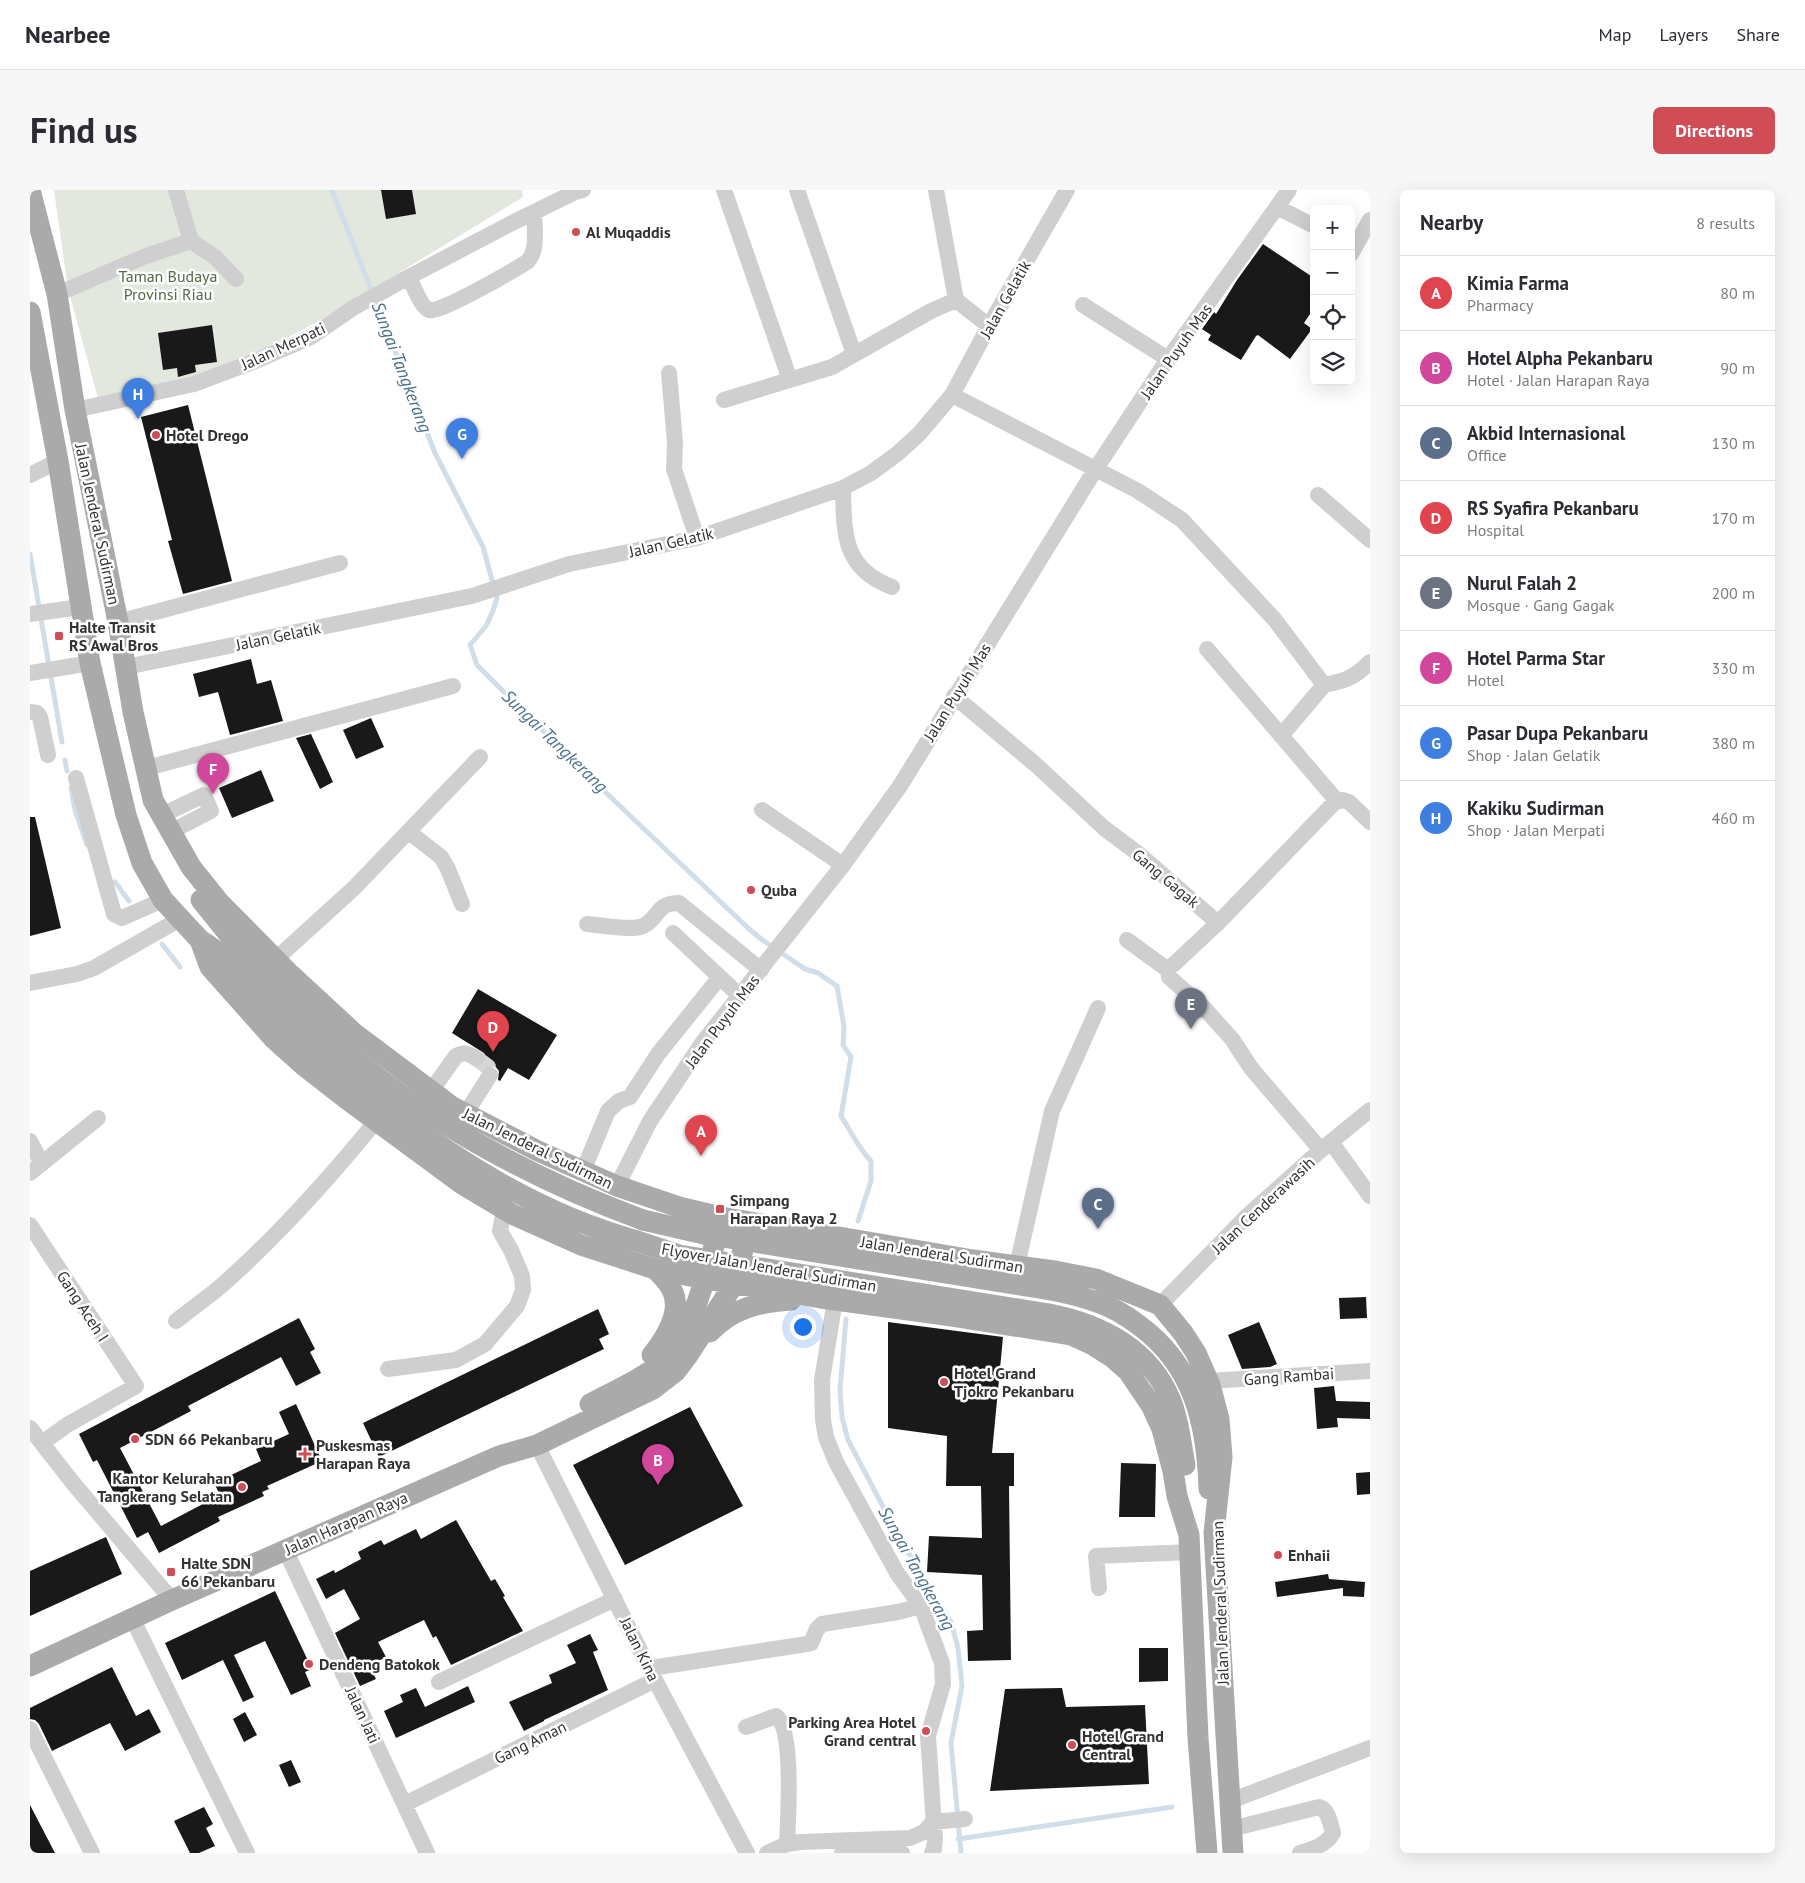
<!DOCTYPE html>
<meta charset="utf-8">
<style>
:root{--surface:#fff;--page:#f7f7f7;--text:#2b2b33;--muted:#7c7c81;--line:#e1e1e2;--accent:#d04d56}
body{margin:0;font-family:"PT Sans",sans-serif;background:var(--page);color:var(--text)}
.controls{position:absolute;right:15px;top:15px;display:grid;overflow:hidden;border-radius:8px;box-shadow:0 5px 20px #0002}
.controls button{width:45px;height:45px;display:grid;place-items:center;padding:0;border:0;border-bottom:1px solid var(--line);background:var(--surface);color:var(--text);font:25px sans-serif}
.you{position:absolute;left:772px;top:1136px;width:18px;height:18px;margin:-12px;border:4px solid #fff;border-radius:50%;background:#1a73e8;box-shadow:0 0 0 8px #1a73e833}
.badge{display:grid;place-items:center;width:32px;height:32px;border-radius:50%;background:var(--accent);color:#fff;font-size:16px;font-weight:700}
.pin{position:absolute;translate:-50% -41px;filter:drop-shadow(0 1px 2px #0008)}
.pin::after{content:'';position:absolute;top:26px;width:18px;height:15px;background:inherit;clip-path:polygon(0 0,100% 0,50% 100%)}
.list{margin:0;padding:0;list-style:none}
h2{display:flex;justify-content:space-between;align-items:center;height:65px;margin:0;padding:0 20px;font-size:21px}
h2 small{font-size:16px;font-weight:400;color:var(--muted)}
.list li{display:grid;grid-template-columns:32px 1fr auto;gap:15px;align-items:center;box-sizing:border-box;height:75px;padding:0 20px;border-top:1px solid var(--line)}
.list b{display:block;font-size:19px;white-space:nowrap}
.list p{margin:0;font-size:16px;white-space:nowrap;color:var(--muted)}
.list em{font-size:16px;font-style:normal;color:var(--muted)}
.icon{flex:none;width:28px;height:28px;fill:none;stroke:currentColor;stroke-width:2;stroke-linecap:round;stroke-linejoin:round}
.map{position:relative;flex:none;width:1340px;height:1663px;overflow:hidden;border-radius:8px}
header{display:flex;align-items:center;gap:30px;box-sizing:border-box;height:70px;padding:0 25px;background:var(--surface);border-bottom:1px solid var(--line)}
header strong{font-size:24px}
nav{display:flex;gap:28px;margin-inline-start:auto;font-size:18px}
.intro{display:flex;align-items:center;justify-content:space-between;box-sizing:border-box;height:120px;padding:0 30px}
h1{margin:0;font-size:35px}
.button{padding:12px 22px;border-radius:8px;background:var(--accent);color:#fff;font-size:18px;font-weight:700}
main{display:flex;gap:30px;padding:0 30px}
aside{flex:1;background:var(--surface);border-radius:8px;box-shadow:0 5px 20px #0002}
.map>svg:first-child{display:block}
.green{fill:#e2e8dd}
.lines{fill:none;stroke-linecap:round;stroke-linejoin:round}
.stream{stroke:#cfdee8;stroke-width:5}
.building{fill:#191919}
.minor-tunnel{stroke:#d6d6d6;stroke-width:16;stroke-dasharray:16 8;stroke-linecap:butt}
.minor{stroke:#cfcfcf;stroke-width:16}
.major{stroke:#aaa;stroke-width:21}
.major-bridge{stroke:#aaa;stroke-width:21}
.poi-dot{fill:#d04d56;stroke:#fff;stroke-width:2}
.labels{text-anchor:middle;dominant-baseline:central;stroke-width:5;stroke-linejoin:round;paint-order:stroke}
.poi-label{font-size:16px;font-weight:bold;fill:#323232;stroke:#fff;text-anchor:start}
.park-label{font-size:16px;fill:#556945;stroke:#fff}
.street-label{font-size:16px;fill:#323232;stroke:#fff}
.water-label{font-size:18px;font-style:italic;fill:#49718b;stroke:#fff}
</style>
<header>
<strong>Nearbee</strong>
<nav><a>Map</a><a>Layers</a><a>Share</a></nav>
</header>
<div class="intro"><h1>Find us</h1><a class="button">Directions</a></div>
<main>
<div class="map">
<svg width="1340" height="1663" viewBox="0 0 1340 1663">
<rect width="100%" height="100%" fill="#fff"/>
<!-- green -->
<path class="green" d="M 24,0 L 492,0 L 493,7 L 295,128 L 202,176 L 69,212 L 38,99 Z"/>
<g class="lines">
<!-- stream -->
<path class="stream" d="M 302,0 L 405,263 L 453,357 L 467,408 L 463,421 L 456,436 L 440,455 L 447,475 L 548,576 L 718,738 L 731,749 L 775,779 L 788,783 L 807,796 L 814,837 L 813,855 L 821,867 L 811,926 C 821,941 828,958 841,971 L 841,991 L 828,1031
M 0,364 L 32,552
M 35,570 L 37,581
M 41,598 L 45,620 L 57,655
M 85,692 L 99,711
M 132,754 L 150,777
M 816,1129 L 810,1200 L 812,1227 L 818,1250 L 870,1349 L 921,1432 L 928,1458 L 932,1496 L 921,1553 L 931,1663
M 928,1649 L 1142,1617"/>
</g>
<!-- building -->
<path class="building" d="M 351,0 L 382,0 L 386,24 L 356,29 Z
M 1233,54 L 1284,88 L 1284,118 L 1274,133 L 1282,139 L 1260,169 L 1228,145 L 1226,146 L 1211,170 L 1178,150 L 1181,145 L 1172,139 L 1184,122 L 1186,124 L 1207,90 Z
M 182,135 L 187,172 L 165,175 L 166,182 L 148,187 L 147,178 L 133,180 L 128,143 Z
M 158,215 L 202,391 L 153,404 L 138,351 L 142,350 L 111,227 Z
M 221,469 L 227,494 L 241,490 L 253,531 L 200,545 L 188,502 L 169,507 L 163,484 Z
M 341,528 L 354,557 L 326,569 L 313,540 Z
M 281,544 L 303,592 L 290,599 L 266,548 Z
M 231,580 L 244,611 L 202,628 L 189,598 Z
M 0,627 L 5,627 L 31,738 L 0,746 Z
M 448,799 L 527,845 L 499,890 L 478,878 L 470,891 L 468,890 L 469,881 L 465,876 L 456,876 L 451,880 L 447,878 L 455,872 L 456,867 L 454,863 L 422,843 Z
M 1336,1107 L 1337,1128 L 1310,1129 L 1309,1108 Z
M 568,1119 L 579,1144 L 569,1149 L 574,1159 L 349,1267 L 333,1233 Z
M 269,1128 L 285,1159 L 280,1162 L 291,1183 L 266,1196 L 251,1167 L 158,1216 L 161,1221 L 90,1258 L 131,1336 L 190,1305 L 184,1293 L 231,1271 L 226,1259 L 259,1244 L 249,1222 L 266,1214 L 292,1271 L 237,1296 L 239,1299 L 232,1302 L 234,1306 L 188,1327 L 190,1331 L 129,1363 L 118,1342 L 107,1348 L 67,1270 L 63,1272 L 49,1244 Z
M 858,1132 L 973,1147 L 962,1263 L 984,1263 L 984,1296 L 979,1296 L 981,1470 L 938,1471 L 937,1441 L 953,1440 L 952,1385 L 897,1382 L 899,1346 L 952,1348 L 951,1296 L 916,1296 L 917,1246 L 858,1238 Z
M 1229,1132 L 1247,1174 L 1240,1177 L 1212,1179 L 1198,1145 Z
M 1304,1196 L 1306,1211 L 1340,1212 L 1340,1229 L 1307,1228 L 1308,1237 L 1287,1239 L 1284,1198 Z
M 660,1217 L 713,1316 L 595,1375 L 543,1275 Z
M 1091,1273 L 1126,1274 L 1125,1327 L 1089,1327 Z
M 1340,1282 L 1340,1304 L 1327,1305 L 1326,1283 Z
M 426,1330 L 461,1391 L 465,1389 L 475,1406 L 473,1407 L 493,1441 L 421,1475 L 406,1446 L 403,1448 L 394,1430 L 348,1452 L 356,1467 L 339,1476 L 346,1489 L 330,1496 L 305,1443 L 330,1429 L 314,1399 L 296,1409 L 286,1389 L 304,1380 L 305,1383 L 331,1369 L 328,1362 L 351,1350 L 354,1355 L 386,1339 L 391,1349 Z
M 76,1347 L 92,1384 L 0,1426 L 0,1381 Z
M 1298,1384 L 1299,1389 L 1335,1392 L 1334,1407 L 1313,1406 L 1313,1398 L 1247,1407 L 1245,1392 Z
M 245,1401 L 282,1479 L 275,1482 L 281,1496 L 261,1505 L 235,1451 L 204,1465 L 224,1507 L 213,1512 L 193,1470 L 152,1490 L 135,1453 Z
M 560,1444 L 568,1460 L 563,1462 L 578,1500 L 514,1530 L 514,1531 L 494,1541 L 479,1512 L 522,1493 L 519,1485 L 546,1473 L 537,1455 Z
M 1109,1458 L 1138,1458 L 1138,1491 L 1109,1492 Z
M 82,1477 L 106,1526 L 119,1519 L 131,1542 L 95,1561 L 80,1533 L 22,1561 L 9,1534 L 5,1530 L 0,1529 L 0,1518 Z
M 438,1496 L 445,1512 L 366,1548 L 354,1521 L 373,1512 L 370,1505 L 386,1498 L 395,1517 Z
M 1032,1498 L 1036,1517 L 1115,1515 L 1119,1594 L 960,1601 L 975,1499 Z
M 215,1522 L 227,1545 L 214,1552 L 203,1529 Z
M 261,1570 L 271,1592 L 259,1597 L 249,1575 Z
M 0,1615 L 25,1663 L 0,1663 Z
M 174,1617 L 183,1634 L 176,1638 L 185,1656 L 169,1663 L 160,1663 L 144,1631 Z"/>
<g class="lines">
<!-- minor-tunnel -->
<path class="minor-tunnel" d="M 446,868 L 458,877 L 460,885"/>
<!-- minor -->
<path class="minor" d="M 146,0 L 161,51
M 694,0 L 760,190
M 767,0 L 824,164
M 906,0 L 926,110 L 959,136
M 1247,17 L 1284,36
M 1321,64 L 1340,30
M 379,87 C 383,95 391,117 399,120 C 409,124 484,80 497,72 C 509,60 504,38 504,22
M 27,104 L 116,66 L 161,51 L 185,67 L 206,89
M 1053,115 L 1138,169
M 639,183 L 645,252 L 644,279 L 667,348
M 922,205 L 1108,301 L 1152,330 L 1245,430 L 1294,495 C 1315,491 1324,488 1340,472
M 694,210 L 802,177 L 901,121 L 926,110
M 45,220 L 164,194 L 228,170 L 281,147 L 323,118 L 375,89 L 482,33 L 545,2 L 553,0
M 0,285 L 28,271
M 813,298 C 814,344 813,379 862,397
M 1288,305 L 1340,350
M 0,424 L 50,417
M 88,432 L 310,373
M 1177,459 L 1307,611
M 96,477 L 442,406 L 539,374 L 667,348 L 813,298 L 841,283 L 867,264 L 889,244 L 922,205 L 959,136 L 1037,0
M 0,483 L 60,473
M 924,506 L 1005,574 L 1074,638 L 1110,665 L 1188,733 L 1304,613 L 1313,610 L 1319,612 L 1340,632
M 0,522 L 7,523 L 10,527 L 18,565
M 1251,546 L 1294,495
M 117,578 L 423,496
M 46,588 L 84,724 L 92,728 L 133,710
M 732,620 L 813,675
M 132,625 L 174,605 L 181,621 L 140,642
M 379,642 L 411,667 L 418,679 L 432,714
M 557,734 C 571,735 601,741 613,736 C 629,729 625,713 649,713 L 731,780
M 643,743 L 710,806
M 1097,750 L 1134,777 L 1138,778 L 1143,775 L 1188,733
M 246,769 L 324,698 L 450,567
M 1138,778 L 1139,787 L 1174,818 L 1202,849 L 1221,878 L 1291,960
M 0,793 L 47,784 L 64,778 L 150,729
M 401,901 L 426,866 C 434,861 439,864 446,868
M 436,923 L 460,885
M 0,951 L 12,974
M 1301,952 L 1340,1006
M 553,981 L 578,921 L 589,911 L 600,907 L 628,864 L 690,787
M 0,983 L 68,928
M 587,996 L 620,931 L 673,852 L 813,675 L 870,596 L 1065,280 L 1138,169 L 1259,0
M 0,1035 L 106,1196 L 37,1235 L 12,1253
M 987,1076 L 1022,921 L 1068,818
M 805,1110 L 792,1190 L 793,1230 L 796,1247 L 806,1272 L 867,1383 L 891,1416 L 912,1473 L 913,1494 L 898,1546 L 905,1650 L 904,1659 L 902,1663
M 1130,1115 L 1216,1027 L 1291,960 L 1340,920
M 146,1131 C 161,1119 177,1108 191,1096 C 248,1046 298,990 346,931
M 358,1179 L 426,1170 L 455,1154 L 487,1116 L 493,1100 L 492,1086 L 481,1060 L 470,1041 L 474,1019
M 1179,1191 L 1340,1181
M 0,1238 L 43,1293 L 142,1410
M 507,1255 L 625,1490 L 717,1663
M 255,1359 L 397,1663
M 1069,1398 L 1066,1366 L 1160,1362
M 102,1428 L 217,1663
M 621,1478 L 777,1454 L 781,1453 L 787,1439 L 792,1434 L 868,1422 L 891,1416
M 409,1492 L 585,1409
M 716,1537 L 746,1526 C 764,1539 758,1631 757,1654
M 0,1539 L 62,1663
M 1200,1611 L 1340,1558
M 375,1614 L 625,1490
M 1201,1639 L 1289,1617 C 1299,1620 1300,1633 1303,1643 C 1296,1655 1283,1659 1270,1663
M 737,1663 L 757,1654 L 771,1652 L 880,1648 L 894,1642 L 903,1632 L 935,1629
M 812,1663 L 844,1661 L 872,1663"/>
<!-- major -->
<path class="major" d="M 0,0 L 27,104 L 45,220 L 88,432 L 103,522 L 123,610 L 161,677 L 189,712 L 260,784 L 325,844 L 421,916 L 508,961 L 587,996 L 649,1017 L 691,1027 L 943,1070 L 1025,1081 L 1066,1089 L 1130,1115 L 1153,1143 L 1166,1163 L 1180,1195 L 1189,1229 L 1192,1267 L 1184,1343 L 1203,1663
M 0,122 L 28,271 L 60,473 L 96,625 L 112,673 L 133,710 L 170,750 L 180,777 L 244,849 L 273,875 L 314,907 L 432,994 L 482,1024 L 522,1042 L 551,1055 L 625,1079 L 675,1089 L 791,1108 L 922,1126 L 1041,1145 L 1063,1155 L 1082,1167 L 1098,1181 L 1121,1215 L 1132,1239 L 1143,1281 L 1147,1306 L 1159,1345 L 1168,1548 L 1177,1663
M 171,710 L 209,757
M 170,750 C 194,764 207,781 225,801 C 242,820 260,838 278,855 C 304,879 333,900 361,921 C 435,976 514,1025 604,1050
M 613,1030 L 674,1044
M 1015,1099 C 1032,1102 1050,1106 1067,1112 C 1082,1117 1097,1126 1110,1136 C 1164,1176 1177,1234 1179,1299
M 1019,1124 C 1071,1134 1120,1159 1141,1211 C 1149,1231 1151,1254 1155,1275
M 680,1142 C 702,1118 730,1112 761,1110
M 622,1165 C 635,1149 653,1121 642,1100 C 638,1091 631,1085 625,1079
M 560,1214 C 584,1201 613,1189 633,1171 C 665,1141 680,1071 691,1029
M 0,1476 L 142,1410 L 469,1266 L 507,1255 L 623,1199 L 645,1182 L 658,1165 L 704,1094 L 720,1033"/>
<!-- major-bridge -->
<path class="major-bridge" d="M 209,757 C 242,792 275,827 311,858 C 400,934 505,990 613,1030
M 674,1044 L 1015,1099
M 604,1050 L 649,1065 L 1019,1124"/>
</g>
<!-- markers -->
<g class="poi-dot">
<circle cx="546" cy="42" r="5"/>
<circle cx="126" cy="245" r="5"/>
<rect x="24" y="441" width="10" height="10" rx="2.5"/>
<circle cx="721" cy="700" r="5"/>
<rect x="685" y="1014" width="10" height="10" rx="2.5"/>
<circle cx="914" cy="1192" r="5"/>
<circle cx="105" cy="1249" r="5"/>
<path d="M272.5 1256.5h5v5h5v5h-5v5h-5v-5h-5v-5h5z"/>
<circle cx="212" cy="1297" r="5"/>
<circle cx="1248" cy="1365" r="5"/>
<rect x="136" y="1377" width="10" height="10" rx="2.5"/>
<circle cx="279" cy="1474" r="5"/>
<circle cx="896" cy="1541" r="5"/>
<circle cx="1042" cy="1555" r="5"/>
</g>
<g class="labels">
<!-- poi labels -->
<g class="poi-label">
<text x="556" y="42">Al Muqaddis</text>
<text x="136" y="245">Hotel Drego</text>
<text x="39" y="437">Halte Transit<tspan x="39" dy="18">RS Awal Bros</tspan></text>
<text x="731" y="700">Quba</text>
<text x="700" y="1010">Simpang<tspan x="700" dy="18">Harapan Raya 2</tspan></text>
<text x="924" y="1183">Hotel Grand<tspan x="924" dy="18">Tjokro Pekanbaru</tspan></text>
<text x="115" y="1249">SDN 66 Pekanbaru</text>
<text x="286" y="1255">Puskesmas<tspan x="286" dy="18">Harapan Raya</tspan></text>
<text x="202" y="1288" text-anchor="end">Kantor Kelurahan<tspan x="202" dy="18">Tangkerang Selatan</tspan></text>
<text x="1258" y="1365">Enhaii</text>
<text x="151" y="1373">Halte SDN<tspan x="151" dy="18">66 Pekanbaru</tspan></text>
<text x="289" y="1474">Dendeng Batokok</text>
<text x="886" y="1532" text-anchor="end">Parking Area Hotel<tspan x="886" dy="18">Grand central</tspan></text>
<text x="1052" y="1546">Hotel Grand<tspan x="1052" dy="18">Central</tspan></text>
</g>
<!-- park labels -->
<g class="park-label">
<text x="138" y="86">Taman Budaya<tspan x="138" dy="18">Provinsi Riau</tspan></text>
</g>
<!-- street labels -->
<g class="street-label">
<text transform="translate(975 109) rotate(-61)">Jalan Gelatik</text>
<text transform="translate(253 156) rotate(-25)">Jalan Merpati</text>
<text transform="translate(1146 161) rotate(-55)">Jalan Puyuh Mas</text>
<text transform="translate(68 334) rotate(78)">Jalan Jenderal Sudirman</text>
<text transform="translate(641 352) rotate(-13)">Jalan Gelatik</text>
<text transform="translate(248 446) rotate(-12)">Jalan Gelatik</text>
<text transform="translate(927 502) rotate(-58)">Jalan Puyuh Mas</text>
<text transform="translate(1136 688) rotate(40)">Gang Gagak</text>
<text transform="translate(692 831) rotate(-53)">Jalan Puyuh Mas</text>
<text transform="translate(508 958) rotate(26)">Jalan Jenderal Sudirman</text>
<text transform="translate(1233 1015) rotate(-43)">Jalan Cenderawasih</text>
<text transform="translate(912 1064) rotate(9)">Jalan Jenderal Sudirman</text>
<text transform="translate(739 1077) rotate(10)">Flyover Jalan Jenderal Sudirman</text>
<text transform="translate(53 1116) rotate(57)">Gang Aceh I</text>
<text transform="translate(1259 1186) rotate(-4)">Gang Rambai</text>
<text transform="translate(316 1333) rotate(-24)">Jalan Harapan Raya</text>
<text transform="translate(1190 1413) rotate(-92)">Jalan Jenderal Sudirman</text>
<text transform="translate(610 1459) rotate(64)">Jalan Kina</text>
<text transform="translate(333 1525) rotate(65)">Jalan Jati</text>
<text transform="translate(500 1552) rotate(-26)">Gang Aman</text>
</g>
<!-- water labels -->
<g class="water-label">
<text transform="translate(372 177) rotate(69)">Sungai Tangkerang</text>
<text transform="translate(525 551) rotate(44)">Sungai Tangkerang</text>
<text transform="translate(887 1378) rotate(61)">Sungai Tangkerang</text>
</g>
</g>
</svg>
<div class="controls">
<button>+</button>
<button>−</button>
<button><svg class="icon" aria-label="locate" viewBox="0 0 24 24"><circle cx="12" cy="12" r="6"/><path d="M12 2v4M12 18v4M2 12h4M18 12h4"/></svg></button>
<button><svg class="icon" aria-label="layers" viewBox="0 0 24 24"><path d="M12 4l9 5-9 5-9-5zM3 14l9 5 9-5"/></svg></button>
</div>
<div class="you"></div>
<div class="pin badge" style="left:671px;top:966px;background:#e0444e">A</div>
<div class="pin badge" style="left:628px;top:1295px;background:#d1479c">B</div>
<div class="pin badge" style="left:1068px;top:1039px;background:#5c6f8a">C</div>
<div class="pin badge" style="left:463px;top:862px;background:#e0444e">D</div>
<div class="pin badge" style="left:1161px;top:839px;background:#6b7280">E</div>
<div class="pin badge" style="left:183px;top:604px;background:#d1479c">F</div>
<div class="pin badge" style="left:432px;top:269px;background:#3f7fe0">G</div>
<div class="pin badge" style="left:108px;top:229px;background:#3f7fe0">H</div>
</div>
<aside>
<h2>Nearby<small>8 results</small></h2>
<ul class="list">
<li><span class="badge" style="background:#e0444e">A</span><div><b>Kimia Farma</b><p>Pharmacy</p></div><em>80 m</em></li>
<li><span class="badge" style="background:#d1479c">B</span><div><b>Hotel Alpha Pekanbaru</b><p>Hotel · Jalan Harapan Raya</p></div><em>90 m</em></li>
<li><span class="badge" style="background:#5c6f8a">C</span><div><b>Akbid Internasional</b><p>Office</p></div><em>130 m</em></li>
<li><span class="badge" style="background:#e0444e">D</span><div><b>RS Syafira Pekanbaru</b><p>Hospital</p></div><em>170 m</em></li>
<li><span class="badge" style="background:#6b7280">E</span><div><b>Nurul Falah 2</b><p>Mosque · Gang Gagak</p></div><em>200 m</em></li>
<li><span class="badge" style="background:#d1479c">F</span><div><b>Hotel Parma Star</b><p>Hotel</p></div><em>330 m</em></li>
<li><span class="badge" style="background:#3f7fe0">G</span><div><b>Pasar Dupa Pekanbaru</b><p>Shop · Jalan Gelatik</p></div><em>380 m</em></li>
<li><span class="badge" style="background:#3f7fe0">H</span><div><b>Kakiku Sudirman</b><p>Shop · Jalan Merpati</p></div><em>460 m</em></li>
</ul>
</aside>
</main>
